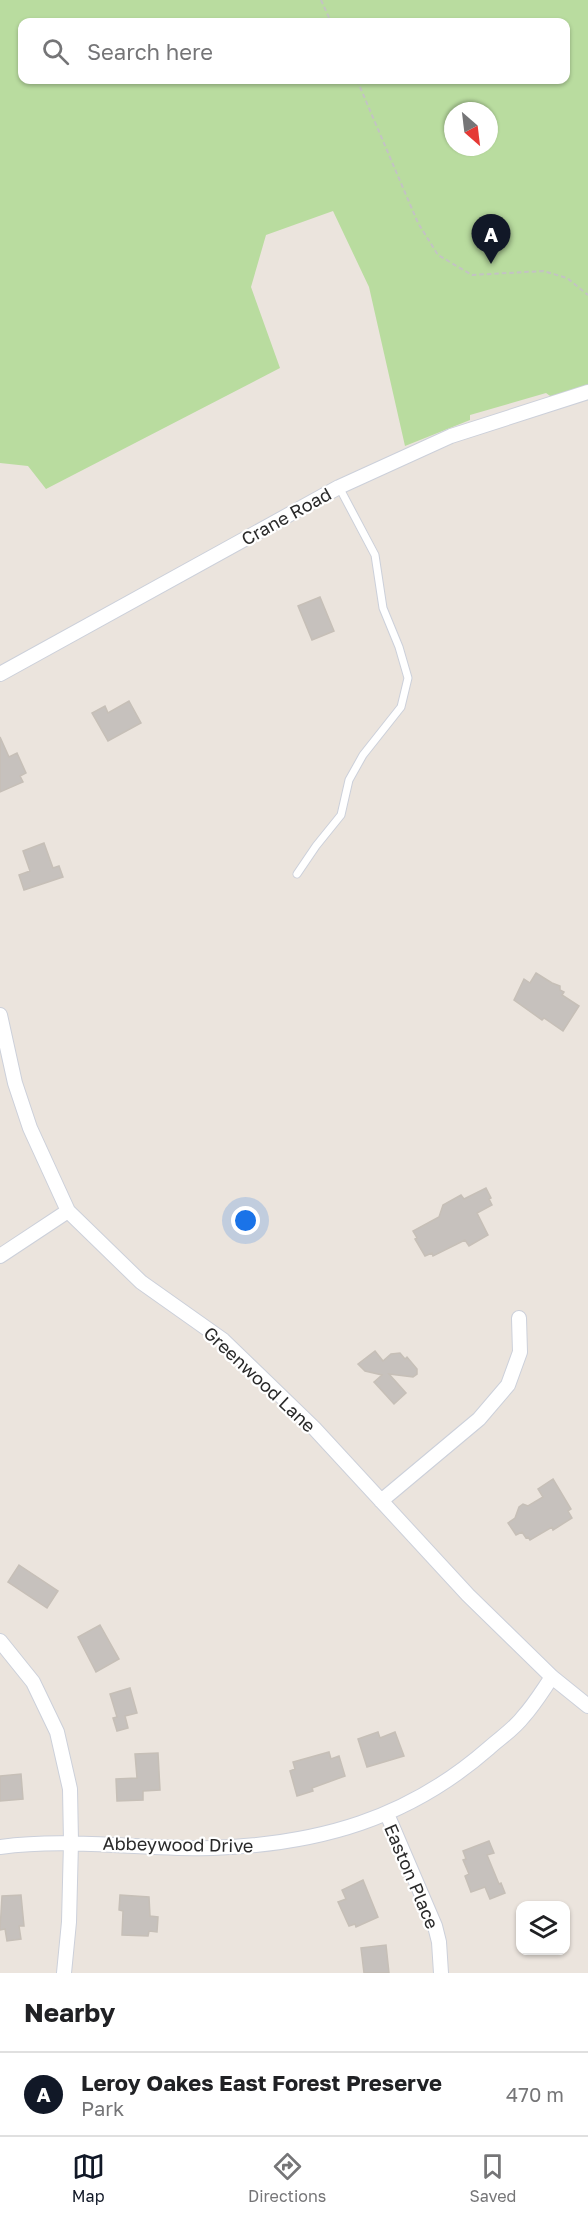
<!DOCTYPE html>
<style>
:root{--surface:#fff;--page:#f6f6f6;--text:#202124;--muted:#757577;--line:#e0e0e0;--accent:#111827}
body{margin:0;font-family:"Golos Text",sans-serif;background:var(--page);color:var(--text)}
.controls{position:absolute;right:18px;bottom:18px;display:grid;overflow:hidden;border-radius:12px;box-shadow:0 2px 4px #0004}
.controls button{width:54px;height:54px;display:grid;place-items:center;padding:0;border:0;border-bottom:2px solid var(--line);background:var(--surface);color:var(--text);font:30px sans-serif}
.compass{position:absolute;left:444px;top:102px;width:54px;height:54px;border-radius:50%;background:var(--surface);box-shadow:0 2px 4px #0004;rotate:152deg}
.you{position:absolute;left:246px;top:1221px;width:21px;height:21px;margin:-15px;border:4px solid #fff;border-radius:50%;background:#1a73e8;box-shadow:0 0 0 9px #1a73e833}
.badge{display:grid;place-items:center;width:39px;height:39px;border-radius:50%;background:var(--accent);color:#fff;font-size:20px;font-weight:700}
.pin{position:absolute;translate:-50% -50px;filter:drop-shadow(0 2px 3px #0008)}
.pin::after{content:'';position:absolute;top:32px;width:21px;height:18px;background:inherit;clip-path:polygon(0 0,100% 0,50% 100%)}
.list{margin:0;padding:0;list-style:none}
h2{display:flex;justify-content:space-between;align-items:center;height:78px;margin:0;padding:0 24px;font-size:26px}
h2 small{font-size:20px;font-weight:400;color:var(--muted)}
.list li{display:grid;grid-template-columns:39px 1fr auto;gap:18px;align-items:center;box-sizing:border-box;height:84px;padding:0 24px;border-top:2px solid var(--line)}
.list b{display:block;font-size:22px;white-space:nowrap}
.list p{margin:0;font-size:20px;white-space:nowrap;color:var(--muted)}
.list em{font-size:20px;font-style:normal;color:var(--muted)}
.icon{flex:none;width:33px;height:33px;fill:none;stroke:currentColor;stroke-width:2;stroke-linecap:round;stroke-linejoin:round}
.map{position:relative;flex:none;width:588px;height:1973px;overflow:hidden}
.search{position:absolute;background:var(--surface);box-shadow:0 2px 4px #0004;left:18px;right:18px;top:18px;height:66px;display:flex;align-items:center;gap:15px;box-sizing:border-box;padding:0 21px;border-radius:12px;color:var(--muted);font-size:22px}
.sheet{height:162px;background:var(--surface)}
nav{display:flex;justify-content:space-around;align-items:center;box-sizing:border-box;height:84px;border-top:2px solid var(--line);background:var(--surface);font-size:16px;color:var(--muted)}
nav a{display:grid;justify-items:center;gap:3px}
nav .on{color:var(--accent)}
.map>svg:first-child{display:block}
.green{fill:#b9dc9f;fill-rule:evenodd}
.building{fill:#c6c1bd;stroke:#c6bfb7;stroke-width:1.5}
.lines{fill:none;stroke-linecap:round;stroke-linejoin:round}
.service-casing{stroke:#ccd0da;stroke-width:9}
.minor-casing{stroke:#ccd0da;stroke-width:16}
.path{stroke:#c3c3c3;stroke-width:2;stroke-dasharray:4.5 3;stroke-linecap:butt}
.service{stroke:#fff;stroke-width:7}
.minor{stroke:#fff;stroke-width:14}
.labels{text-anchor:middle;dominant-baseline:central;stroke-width:4.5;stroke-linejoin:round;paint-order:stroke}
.street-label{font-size:18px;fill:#2a2a2a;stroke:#fff}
</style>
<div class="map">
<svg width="588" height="1973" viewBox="0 0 588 1973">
<rect width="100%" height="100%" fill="#ebe4dd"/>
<!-- green -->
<path class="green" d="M 0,0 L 588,0 L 588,389 L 553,398 L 546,393 L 470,415 L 470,420 L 405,446 L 369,287 L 333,211 L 266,235 L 251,287 L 280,368 L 46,489 L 28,466 L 0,463 ZM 22,22 L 566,22 L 566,80 L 22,80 ZM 453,111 L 489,111 L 489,147 L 453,147 Z"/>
<!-- building -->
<path class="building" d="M 320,597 L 334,631 L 312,640 L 298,606 Z
M 129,701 L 141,723 L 108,741 L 92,713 L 105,706 L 108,713 Z
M 0,737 L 9,757 L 17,753 L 26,773 L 20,776 L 23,782 L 0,792 Z
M 44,843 L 53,868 L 59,866 L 63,877 L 24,890 L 19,875 L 30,871 L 23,851 Z
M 536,973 L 552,983 L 560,986 L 560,990 L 564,992 L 562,995 L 579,1006 L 563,1031 L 544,1018 L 542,1020 L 514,1000 L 524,979 L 530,983 Z
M 486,1188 L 491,1198 L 489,1199 L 492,1205 L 477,1213 L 488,1235 L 469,1246 L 465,1240 L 433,1256 L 432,1253 L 425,1256 L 415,1239 L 417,1238 L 413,1231 L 439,1217 L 443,1205 L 461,1195 L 464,1199 Z
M 375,1351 L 383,1361 L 391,1354 L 400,1353 L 405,1359 L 407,1357 L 417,1369 L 417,1374 L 413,1377 L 389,1374 L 406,1393 L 394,1404 L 374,1382 L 382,1375 L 365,1371 L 358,1364 Z
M 553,1479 L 571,1509 L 568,1511 L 572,1518 L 553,1530 L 552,1527 L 530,1540 L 528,1537 L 526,1538 L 522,1532 L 516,1535 L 508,1523 L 515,1518 L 519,1507 L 523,1504 L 528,1506 L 543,1497 L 538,1489 Z
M 19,1565 L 58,1591 L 47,1608 L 8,1582 Z
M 100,1625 L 119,1659 L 96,1672 L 78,1637 Z
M 130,1688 L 137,1713 L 125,1716 L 128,1728 L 117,1731 L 113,1718 L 117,1717 L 110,1694 Z
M 378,1732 L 380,1738 L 395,1732 L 404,1756 L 367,1767 L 358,1739 Z
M 329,1752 L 331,1759 L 339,1756 L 345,1776 L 312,1788 L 313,1791 L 297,1796 L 290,1771 L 295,1769 L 293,1762 Z
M 158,1753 L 160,1790 L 143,1791 L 143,1800 L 117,1801 L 116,1779 L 137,1778 L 135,1754 Z
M 21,1774 L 23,1799 L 0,1801 L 0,1776 Z
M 489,1841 L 494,1853 L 487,1855 L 499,1884 L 501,1883 L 505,1893 L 490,1899 L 485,1887 L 471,1892 L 465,1876 L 469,1874 L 463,1860 L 466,1859 L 463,1851 Z
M 363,1880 L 378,1917 L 356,1927 L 355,1924 L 349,1926 L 338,1902 L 346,1899 L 342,1890 Z
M 21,1895 L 24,1926 L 19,1926 L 21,1939 L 7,1941 L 5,1929 L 0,1930 L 2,1896 Z
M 120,1895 L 149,1897 L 150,1916 L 158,1917 L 157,1932 L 149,1931 L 148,1936 L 122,1935 L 123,1911 L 119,1910 Z
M 386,1945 L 389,1973 L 364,1973 L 361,1948 Z"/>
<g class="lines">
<defs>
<path id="service" d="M 297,874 L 316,846 L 341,815 L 349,780 L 363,755 L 401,707 L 408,678 L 399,647 L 383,608 L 375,555 L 339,487"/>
<path id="minor" d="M 0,674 L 339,487 L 451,436 L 588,392
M 0,1015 L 15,1083 L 30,1128 L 68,1211 L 141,1282 L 223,1340 L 314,1428 L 468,1595 L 552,1677 L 588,1706
M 0,1256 L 68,1211
M 381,1501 L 479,1419 L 508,1385 L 520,1352 L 519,1318
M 0,1641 L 33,1682 L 57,1732 L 70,1789 L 71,1842 L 69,1922 L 64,1973
M 387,1814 L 435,1926 L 439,1942 L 441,1973
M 0,1847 C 71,1837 142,1850 213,1848 C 319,1844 408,1819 489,1748 C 500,1738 514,1729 523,1717 C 534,1705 543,1690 552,1677"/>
</defs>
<!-- service casing -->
<use href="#service" class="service-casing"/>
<!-- minor casing -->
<use href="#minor" class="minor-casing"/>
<!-- path -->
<path class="path" d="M 321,0 L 331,22
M 357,80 L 418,223 L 438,255 L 472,275 L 543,271 L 567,278 L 588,295"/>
<!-- service -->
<use href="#service" class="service"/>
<!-- minor -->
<use href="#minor" class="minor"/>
</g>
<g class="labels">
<!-- street labels -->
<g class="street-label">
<text transform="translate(286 516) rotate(-29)">Crane Road</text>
<text transform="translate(260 1379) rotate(43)">Greenwood Lane</text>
<text transform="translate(178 1844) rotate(1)">Abbeywood Drive</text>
<text transform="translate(412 1876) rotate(67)">Easton Place</text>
</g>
</g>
</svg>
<div class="controls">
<button><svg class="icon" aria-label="layers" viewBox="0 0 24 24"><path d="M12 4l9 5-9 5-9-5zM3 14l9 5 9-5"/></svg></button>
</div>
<svg class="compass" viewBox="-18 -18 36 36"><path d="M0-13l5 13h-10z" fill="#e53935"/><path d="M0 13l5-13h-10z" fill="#757577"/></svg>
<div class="you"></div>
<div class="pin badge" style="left:491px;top:264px">A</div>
<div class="search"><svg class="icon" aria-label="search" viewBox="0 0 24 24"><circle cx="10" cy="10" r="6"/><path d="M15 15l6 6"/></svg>Search here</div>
</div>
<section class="sheet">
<h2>Nearby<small></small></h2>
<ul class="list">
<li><span class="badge">A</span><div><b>Leroy Oakes East Forest Preserve</b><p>Park</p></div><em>470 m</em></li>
</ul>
</section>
<nav>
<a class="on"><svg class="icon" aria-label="map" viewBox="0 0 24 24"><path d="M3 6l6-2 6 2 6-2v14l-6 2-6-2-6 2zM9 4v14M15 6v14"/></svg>Map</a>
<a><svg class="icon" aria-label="directions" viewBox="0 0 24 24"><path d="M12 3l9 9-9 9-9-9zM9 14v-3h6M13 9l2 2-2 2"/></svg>Directions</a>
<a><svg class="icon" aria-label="saved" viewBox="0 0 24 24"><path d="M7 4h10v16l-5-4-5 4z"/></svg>Saved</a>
</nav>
